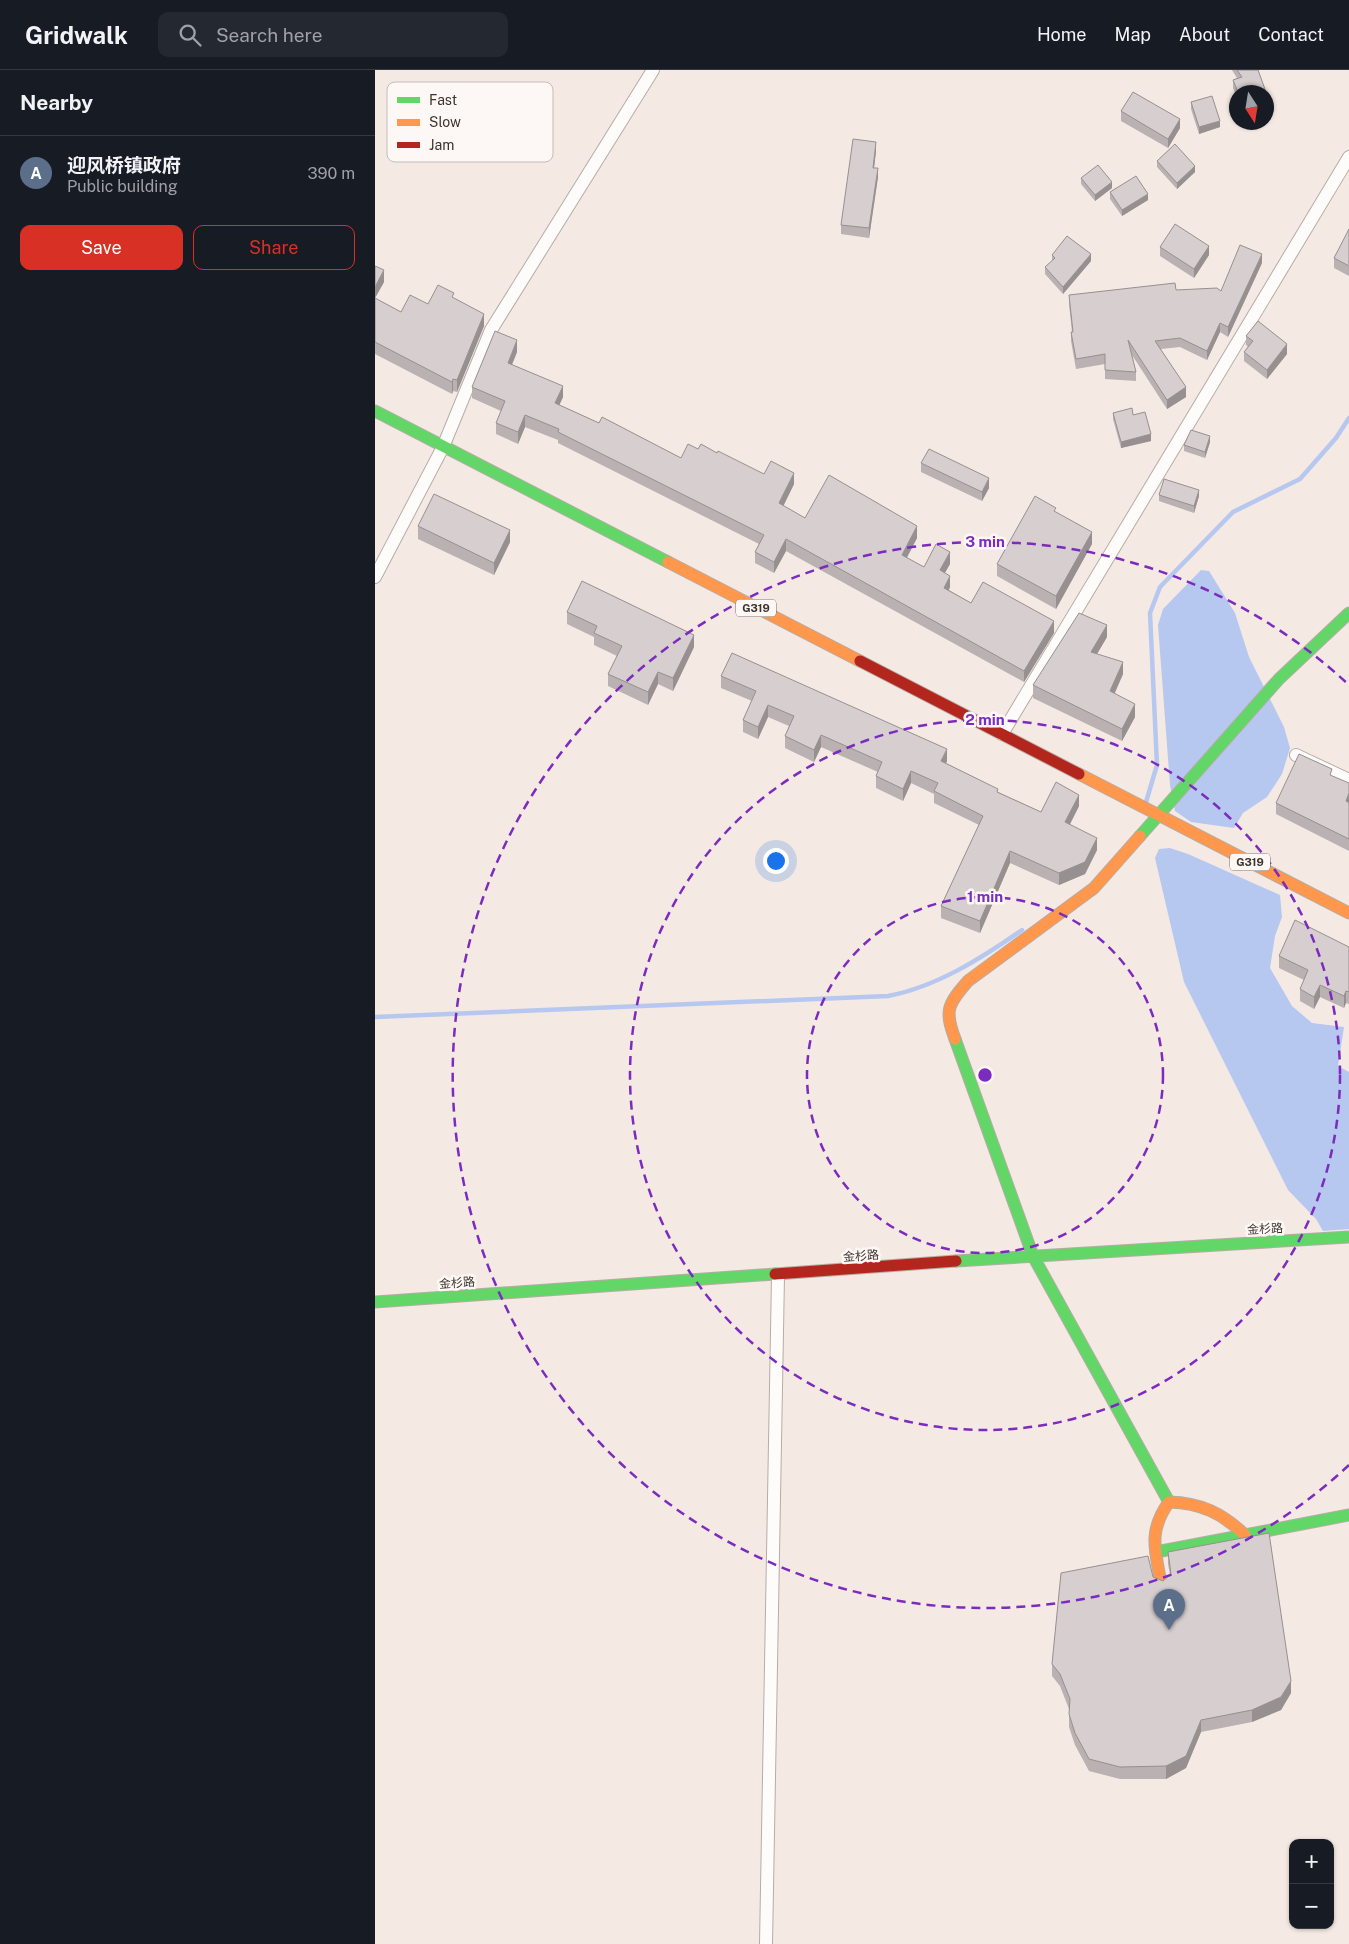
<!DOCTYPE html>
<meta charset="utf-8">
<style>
:root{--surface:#171b24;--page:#242831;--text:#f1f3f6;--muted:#9ea1a6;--line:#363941;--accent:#d93025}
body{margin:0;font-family:"Public Sans","Noto Sans SC",sans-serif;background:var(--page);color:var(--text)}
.controls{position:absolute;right:15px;bottom:15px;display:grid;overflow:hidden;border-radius:10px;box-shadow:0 1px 4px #0004}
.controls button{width:45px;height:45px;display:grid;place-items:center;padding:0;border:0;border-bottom:1px solid var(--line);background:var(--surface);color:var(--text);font:25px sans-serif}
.compass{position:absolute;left:854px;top:15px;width:45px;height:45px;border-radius:50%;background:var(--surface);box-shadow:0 1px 4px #0004;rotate:168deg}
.you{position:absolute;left:400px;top:790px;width:18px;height:18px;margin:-12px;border:4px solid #fff;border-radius:50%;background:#1a73e8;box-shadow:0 0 0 8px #1a73e833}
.badge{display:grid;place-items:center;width:32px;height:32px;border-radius:50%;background:var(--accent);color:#fff;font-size:16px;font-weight:700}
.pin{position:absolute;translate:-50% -41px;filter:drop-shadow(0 1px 2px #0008)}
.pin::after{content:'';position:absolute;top:26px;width:18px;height:15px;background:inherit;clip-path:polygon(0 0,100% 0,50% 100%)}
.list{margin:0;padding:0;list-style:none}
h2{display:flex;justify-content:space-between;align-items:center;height:65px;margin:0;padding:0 20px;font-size:21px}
h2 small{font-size:16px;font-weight:400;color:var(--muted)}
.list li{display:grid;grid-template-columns:32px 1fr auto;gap:15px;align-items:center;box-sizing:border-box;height:75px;padding:0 20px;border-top:1px solid var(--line)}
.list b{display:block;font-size:19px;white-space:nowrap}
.list p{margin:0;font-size:16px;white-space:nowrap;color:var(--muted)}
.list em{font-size:16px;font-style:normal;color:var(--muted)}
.actions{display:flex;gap:10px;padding:15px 20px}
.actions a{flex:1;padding:11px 0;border:1px solid var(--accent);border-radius:10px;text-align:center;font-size:18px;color:var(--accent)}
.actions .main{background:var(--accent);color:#fff}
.icon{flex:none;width:28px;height:28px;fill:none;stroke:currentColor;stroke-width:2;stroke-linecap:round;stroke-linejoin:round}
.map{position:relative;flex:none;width:974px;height:1874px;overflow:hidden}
header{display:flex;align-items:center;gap:30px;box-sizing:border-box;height:70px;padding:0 25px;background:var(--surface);border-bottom:1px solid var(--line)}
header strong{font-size:24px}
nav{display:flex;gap:28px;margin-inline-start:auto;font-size:18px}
.search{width:350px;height:45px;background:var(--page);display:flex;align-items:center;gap:12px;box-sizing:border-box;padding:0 18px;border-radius:10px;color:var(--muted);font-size:19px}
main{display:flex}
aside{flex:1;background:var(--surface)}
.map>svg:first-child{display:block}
.water{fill:#b6c7f0}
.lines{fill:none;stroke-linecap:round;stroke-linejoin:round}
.stream{stroke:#b6c7f0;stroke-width:4.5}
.street-casing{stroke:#b6aca6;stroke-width:14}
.fast-casing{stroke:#b6aca6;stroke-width:13}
.slow-casing{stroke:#b6aca6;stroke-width:13}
.jam-casing{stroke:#b6aca6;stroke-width:13}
.street{stroke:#fefcfb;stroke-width:12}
.fast{stroke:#63d668;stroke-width:11}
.slow{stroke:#ff974d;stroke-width:11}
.jam{stroke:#b3261e;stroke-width:11}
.wall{fill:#b9b1b2}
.shaded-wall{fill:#969091}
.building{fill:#d7cecf;stroke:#969091}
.ring{fill:none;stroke:#7b2cbf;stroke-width:2.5;stroke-dasharray:9 6}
.labels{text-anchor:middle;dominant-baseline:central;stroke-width:5;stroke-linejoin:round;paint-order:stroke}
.shield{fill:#fdf8f5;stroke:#766e69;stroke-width:1}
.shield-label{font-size:11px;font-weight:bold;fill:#3c332d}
.street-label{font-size:12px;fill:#3c332d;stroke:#fdf8f5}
.key{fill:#fdf8f5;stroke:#c3bdb9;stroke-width:1}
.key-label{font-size:14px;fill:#3c332d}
.centre{fill:#7b2cbf;stroke:#fdf8f5;stroke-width:2.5}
.ring-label{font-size:15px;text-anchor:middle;font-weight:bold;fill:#7b2cbf;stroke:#fdf8f5;stroke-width:5;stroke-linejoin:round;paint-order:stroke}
</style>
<header>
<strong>Gridwalk</strong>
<div class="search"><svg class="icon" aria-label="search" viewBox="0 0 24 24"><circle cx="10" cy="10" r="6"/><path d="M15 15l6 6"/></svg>Search here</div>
<nav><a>Home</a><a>Map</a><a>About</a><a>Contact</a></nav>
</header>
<main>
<aside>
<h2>Nearby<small></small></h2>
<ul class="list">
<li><span class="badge" style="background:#5c6f8a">A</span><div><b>迎风桥镇政府</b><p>Public building</p></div><em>390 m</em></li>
</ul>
<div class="actions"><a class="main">Save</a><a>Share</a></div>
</aside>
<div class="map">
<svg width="974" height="1874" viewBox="0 0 974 1874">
<rect width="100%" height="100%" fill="#f5e9e3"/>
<!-- water -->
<path class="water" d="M 826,500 L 834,501 L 860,543 L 874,587 L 909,657 L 915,678 L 907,704 L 892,727 L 868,743 L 859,758 L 816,752 L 800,741 L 795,715 L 783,555 L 788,539 Z
M 795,778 L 813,784 L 905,825 L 907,847 L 900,866 L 895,898 L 917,936 L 937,953 L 969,957 L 963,996 L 974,1002 L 974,1159 L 948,1161 L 941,1149 L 913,1120 L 809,912 L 780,788 L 784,779 Z"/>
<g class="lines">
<!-- stream -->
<path class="stream" d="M 771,732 L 782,695 L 775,543 L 785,517 L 858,442 L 925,409 L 961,368 L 974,348
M 0,947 L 513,926 C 561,917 607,888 647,860"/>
<defs>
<path id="street" d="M 0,507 L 68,377 L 116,260 L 278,0
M 627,664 L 974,87
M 921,685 L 974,710
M 391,1874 L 403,1206"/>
<path id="fast" d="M 0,341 L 293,492
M 765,766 L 904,609 L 974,543
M 580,969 L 658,1186 L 794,1432
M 581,1191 L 974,1167
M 0,1232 L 400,1204
M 781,1482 L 974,1445"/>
<path id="slow" d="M 293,492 L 485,591
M 704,704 L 974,843
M 580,969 C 569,940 573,934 593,911 L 719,818 L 765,766
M 786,1513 C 780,1480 773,1461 794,1432 C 826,1433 847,1443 870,1465"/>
<path id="jam" d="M 485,591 L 704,704
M 400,1204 L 581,1191"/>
</defs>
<!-- street casing -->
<use href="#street" class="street-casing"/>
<!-- fast casing -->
<use href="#fast" class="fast-casing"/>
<!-- slow casing -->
<use href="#slow" class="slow-casing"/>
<!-- jam casing -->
<use href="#jam" class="jam-casing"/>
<!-- street -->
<use href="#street" class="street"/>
<!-- fast -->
<use href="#fast" class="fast"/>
<!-- slow -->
<use href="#slow" class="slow"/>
<!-- jam -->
<use href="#jam" class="jam"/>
</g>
<!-- wall -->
<path class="wall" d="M 857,0 L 883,0 L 891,22 L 862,22 L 862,27 L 858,18 L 858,10 L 862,8 Z
M 816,32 L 845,57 L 824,64 L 816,39 Z
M 746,41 L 805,58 L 793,78 L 746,51 Z
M 501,81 L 499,98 L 503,107 L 494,168 L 466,164 L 466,155 Z
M 782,91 L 820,102 L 802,119 L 782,97 Z
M 706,108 L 737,118 L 720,131 L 706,114 Z
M 735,122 L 773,130 L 747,146 L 735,129 Z
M 974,159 L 974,206 L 959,198 L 959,188 Z
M 785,177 L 834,185 L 819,208 L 785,186 Z
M 677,185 L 716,191 L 688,224 L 670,204 L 670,197 L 677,191 Z
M 887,193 L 853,267 L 845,262 L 832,290 L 805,277 L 786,279 L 811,327 L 792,339 L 757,285 L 761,302 L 761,311 L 730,309 L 730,294 L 701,299 L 696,271 L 696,262 L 697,262 L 694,234 L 694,225 L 801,220 L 846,221 Z
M 0,196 L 9,212 L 0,228 L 26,242 L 79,228 L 109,256 L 82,322 L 78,321 L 77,324 L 0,284 Z
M 871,266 L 912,284 L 892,309 L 869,291 L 869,282 L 873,277 L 871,275 Z
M 142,282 L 137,295 L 188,327 L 184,335 L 224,353 L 306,388 L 323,379 L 342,383 L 389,404 L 419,414 L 408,436 L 430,448 L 542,468 L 532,488 L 549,497 L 575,494 L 570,503 L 575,517 L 574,520 L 596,533 L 679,563 L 649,612 L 411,481 L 399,503 L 380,493 L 380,482 L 384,474 L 183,373 L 183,370 L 150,357 L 143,374 L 121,364 L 121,353 L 126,341 L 97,328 L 97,317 Z
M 738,343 L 758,345 L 776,371 L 746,378 L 738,349 Z
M 835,372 L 830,388 L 809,381 L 809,375 Z
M 546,393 L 614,418 L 607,431 L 546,402 Z
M 784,425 L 824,426 L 819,443 L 784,431 Z
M 681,442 L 717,474 L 681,539 L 622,506 L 622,494 Z
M 43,456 L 135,472 L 119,505 L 43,469 Z
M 192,542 L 319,577 L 298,621 L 283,614 L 273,635 L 233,616 L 233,604 L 242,586 L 219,575 L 219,567 L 192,554 Z
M 732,567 L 722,584 L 748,604 L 740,623 L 760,647 L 747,671 L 658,628 L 658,615 Z
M 346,606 L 572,691 L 571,693 L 623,722 L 666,742 L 704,736 L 695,754 L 722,780 L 710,804 L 684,815 L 635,793 L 605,863 L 566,848 L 566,836 L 604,755 L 559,733 L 559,724 L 536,713 L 528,731 L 501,718 L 501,706 L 503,702 L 446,677 L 439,692 L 410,678 L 410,666 L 414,656 L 393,647 L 383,669 L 368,662 L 368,650 L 377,631 L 346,618 Z
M 957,706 L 974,713 L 974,781 L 901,744 L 901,733 Z
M 974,877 L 974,934 L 971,933 L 969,938 L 945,927 L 939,939 L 925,931 L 925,919 L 929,910 L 904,898 L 904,886 Z
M 793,1482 L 916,1623 L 906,1640 L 877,1652 L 826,1662 L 811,1698 L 791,1709 L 745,1709 L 714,1701 L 700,1675 L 694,1657 L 694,1639 L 685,1616 L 677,1606 L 677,1594 L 778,1507 L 788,1511 L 795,1505 L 793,1494 Z"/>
<!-- shaded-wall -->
<path class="shaded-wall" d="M 896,36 L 896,44 L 892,46 L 892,37 Z
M 805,49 L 805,58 L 793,78 L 793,69 Z
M 845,51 L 845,57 L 824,64 L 824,57 Z
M 501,72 L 501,81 L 498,107 L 498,98 Z
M 820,96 L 820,102 L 802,119 L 802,113 Z
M 503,98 L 503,107 L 494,168 L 494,158 Z
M 737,112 L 737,118 L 720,131 L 720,125 Z
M 773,124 L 773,130 L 747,146 L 747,140 Z
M 834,176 L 834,185 L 819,208 L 819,199 Z
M 716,184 L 716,191 L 688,224 L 688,217 Z
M 887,184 L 887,193 L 853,267 L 853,257 Z
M 9,200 L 9,212 L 0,228 L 0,217 Z
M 109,244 L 109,256 L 82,322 L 82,310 Z
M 845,253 L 845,262 L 832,290 L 832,281 Z
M 142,270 L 142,282 L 133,304 L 133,293 Z
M 912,274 L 912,284 L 892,309 L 892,300 Z
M 78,309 L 78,321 L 77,324 L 77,312 Z
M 188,316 L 188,327 L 180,345 L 180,333 Z
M 811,317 L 811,327 L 792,339 L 792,330 Z
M 150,345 L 150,357 L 143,374 L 143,362 Z
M 776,364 L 776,371 L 746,378 L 746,372 Z
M 835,366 L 835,372 L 830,388 L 830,382 Z
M 419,403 L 419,414 L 404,445 L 404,433 Z
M 614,408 L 614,418 L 607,431 L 607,422 Z
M 824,420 L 824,426 L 819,443 L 819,436 Z
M 542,456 L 542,468 L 527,496 L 527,485 Z
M 135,460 L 135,472 L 119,505 L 119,493 Z
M 717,462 L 717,474 L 681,539 L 681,526 Z
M 411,469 L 411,481 L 399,503 L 399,492 Z
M 575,482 L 575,494 L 565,511 L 565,500 Z
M 575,506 L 575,517 L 569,529 L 569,518 Z
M 679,551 L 679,563 L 649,612 L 649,601 Z
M 732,555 L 732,567 L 716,594 L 716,582 Z
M 319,565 L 319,577 L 298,621 L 298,608 Z
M 748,592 L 748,604 L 735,633 L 735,621 Z
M 283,602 L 283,614 L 273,635 L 273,622 Z
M 760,634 L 760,647 L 747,671 L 747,659 Z
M 393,635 L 393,647 L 383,669 L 383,657 Z
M 446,665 L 446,677 L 439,692 L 439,680 Z
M 572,679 L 572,691 L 566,703 L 566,691 Z
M 536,701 L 536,713 L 528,731 L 528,719 Z
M 974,723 L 974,734 L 971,731 Z
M 704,725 L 704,736 L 690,764 L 690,752 Z
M 722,768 L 722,780 L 710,804 L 684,815 L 684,803 Z
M 635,781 L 635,793 L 605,863 L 605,851 Z
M 945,915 L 945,927 L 939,939 L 939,927 Z
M 971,921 L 971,933 L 969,938 L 969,926 Z
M 916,1611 L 916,1623 L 906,1640 L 877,1652 L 877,1640 Z
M 826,1650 L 826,1662 L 811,1698 L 791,1709 L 791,1696 Z"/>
<!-- building -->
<path class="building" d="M 862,0 L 883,0 L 891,22 L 863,22 L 858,10 L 867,7 Z
M 758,22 L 805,49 L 793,69 L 746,41 Z
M 892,23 L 896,36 L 892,37 Z
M 837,26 L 845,51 L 824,57 L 816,32 Z
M 478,69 L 501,72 L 498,98 L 503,98 L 494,158 L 466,155 Z
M 800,74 L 820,96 L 802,113 L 782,91 Z
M 723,95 L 737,112 L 720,125 L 706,108 Z
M 761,106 L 773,124 L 747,140 L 735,122 Z
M 800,154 L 834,176 L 819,199 L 785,177 Z
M 974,159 L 974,196 L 959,188 Z
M 692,166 L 716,184 L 688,217 L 670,197 L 680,188 L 677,185 Z
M 865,175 L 887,184 L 853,257 L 845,253 L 832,281 L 805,268 L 780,271 L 811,317 L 792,330 L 753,270 L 761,302 L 730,300 L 730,284 L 701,289 L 696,262 L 698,262 L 694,225 L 800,213 L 801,220 L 842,218 L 846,221 Z
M 0,196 L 9,200 L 0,217 Z
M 63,215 L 79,223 L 77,227 L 109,244 L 82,310 L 78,309 L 77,312 L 0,272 L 0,228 L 26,242 L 35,225 L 53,234 Z
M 883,251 L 912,274 L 892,300 L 869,282 L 878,271 L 871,266 Z
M 120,261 L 142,270 L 133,293 L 188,316 L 180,333 L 224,353 L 227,347 L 306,388 L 313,374 L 323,379 L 326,374 L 342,383 L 343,381 L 389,404 L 396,391 L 419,403 L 404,433 L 430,448 L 454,405 L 542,456 L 527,485 L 549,497 L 561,474 L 575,482 L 565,500 L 575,506 L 569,518 L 596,533 L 608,512 L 679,551 L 649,601 L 411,469 L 399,492 L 380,482 L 389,465 L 183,362 L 184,359 L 150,345 L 143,362 L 121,353 L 130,331 L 97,317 Z
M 757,338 L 758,345 L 770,342 L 776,364 L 746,372 L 738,343 Z
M 816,360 L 835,366 L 830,382 L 809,375 Z
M 554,379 L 614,408 L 607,422 L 546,393 Z
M 789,409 L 824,420 L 819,436 L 784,425 Z
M 59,424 L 135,460 L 119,493 L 43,456 Z
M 660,426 L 681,438 L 679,441 L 717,462 L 681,526 L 622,494 Z
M 207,511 L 319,565 L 298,608 L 283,602 L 273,622 L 233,604 L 247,576 L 219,563 L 222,556 L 192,542 Z
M 704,543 L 732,555 L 716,582 L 748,592 L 735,621 L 760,634 L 747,659 L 658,615 Z
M 357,583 L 572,679 L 566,691 L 623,719 L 622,722 L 666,742 L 681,712 L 704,725 L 690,752 L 722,768 L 710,792 L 684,803 L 635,781 L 605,851 L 566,836 L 608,746 L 559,721 L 563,713 L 536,701 L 528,719 L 501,706 L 507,692 L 446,665 L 439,680 L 410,666 L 419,646 L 393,635 L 383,657 L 368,650 L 381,621 L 346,606 Z
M 924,684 L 957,699 L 955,705 L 974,713 L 974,723 L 971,731 L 974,733 L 974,769 L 901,733 Z
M 920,850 L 974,877 L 974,922 L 971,921 L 969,926 L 945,915 L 939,927 L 925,919 L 933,900 L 904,886 Z
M 894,1463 L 916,1611 L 906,1627 L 877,1640 L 826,1650 L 811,1686 L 791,1696 L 745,1697 L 714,1689 L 700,1663 L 694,1644 L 695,1629 L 685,1604 L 677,1594 L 686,1503 L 773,1486 L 778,1507 L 788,1511 L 796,1504 L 793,1482 Z"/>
<!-- distance rings -->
<g class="ring">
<circle cx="610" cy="1005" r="178"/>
<circle cx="610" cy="1005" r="355"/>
<path d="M974 1395A533 533 0 1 1 974 615"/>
</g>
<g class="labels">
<!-- shield labels -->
<g class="shield">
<rect x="361" y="529.5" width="40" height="17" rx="4"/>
<rect x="855" y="783.5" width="40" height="17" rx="4"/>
</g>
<g class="shield-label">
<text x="381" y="538">G319</text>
<text x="875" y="792">G319</text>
</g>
<!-- street labels -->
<g class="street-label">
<text transform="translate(890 1159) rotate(-3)">金杉路</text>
<text transform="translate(486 1186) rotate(-4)">金杉路</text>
<text transform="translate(82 1213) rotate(-4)">金杉路</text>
</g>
</g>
<!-- legend -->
<rect x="12" y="12" width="166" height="80" rx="8" class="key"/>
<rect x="22" y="27" width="23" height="6" fill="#63d668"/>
<rect x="22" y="49" width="23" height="7" fill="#ff974d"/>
<rect x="22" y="72" width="23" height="6" fill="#b3261e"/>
<g class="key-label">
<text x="54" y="35">Fast</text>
<text x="54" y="57">Slow</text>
<text x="54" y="80">Jam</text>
</g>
<circle cx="610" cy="1005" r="8" class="centre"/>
<g class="ring-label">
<text x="610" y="477">3 min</text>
<text x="610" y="655">2 min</text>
<text x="610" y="832">1 min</text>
</g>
</svg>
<div class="controls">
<button>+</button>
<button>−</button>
</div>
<svg class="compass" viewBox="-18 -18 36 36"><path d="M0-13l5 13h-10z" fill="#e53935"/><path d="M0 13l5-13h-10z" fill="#9ea1a6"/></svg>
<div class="you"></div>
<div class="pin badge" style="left:794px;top:1560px;background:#5c6f8a">A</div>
</div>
</main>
